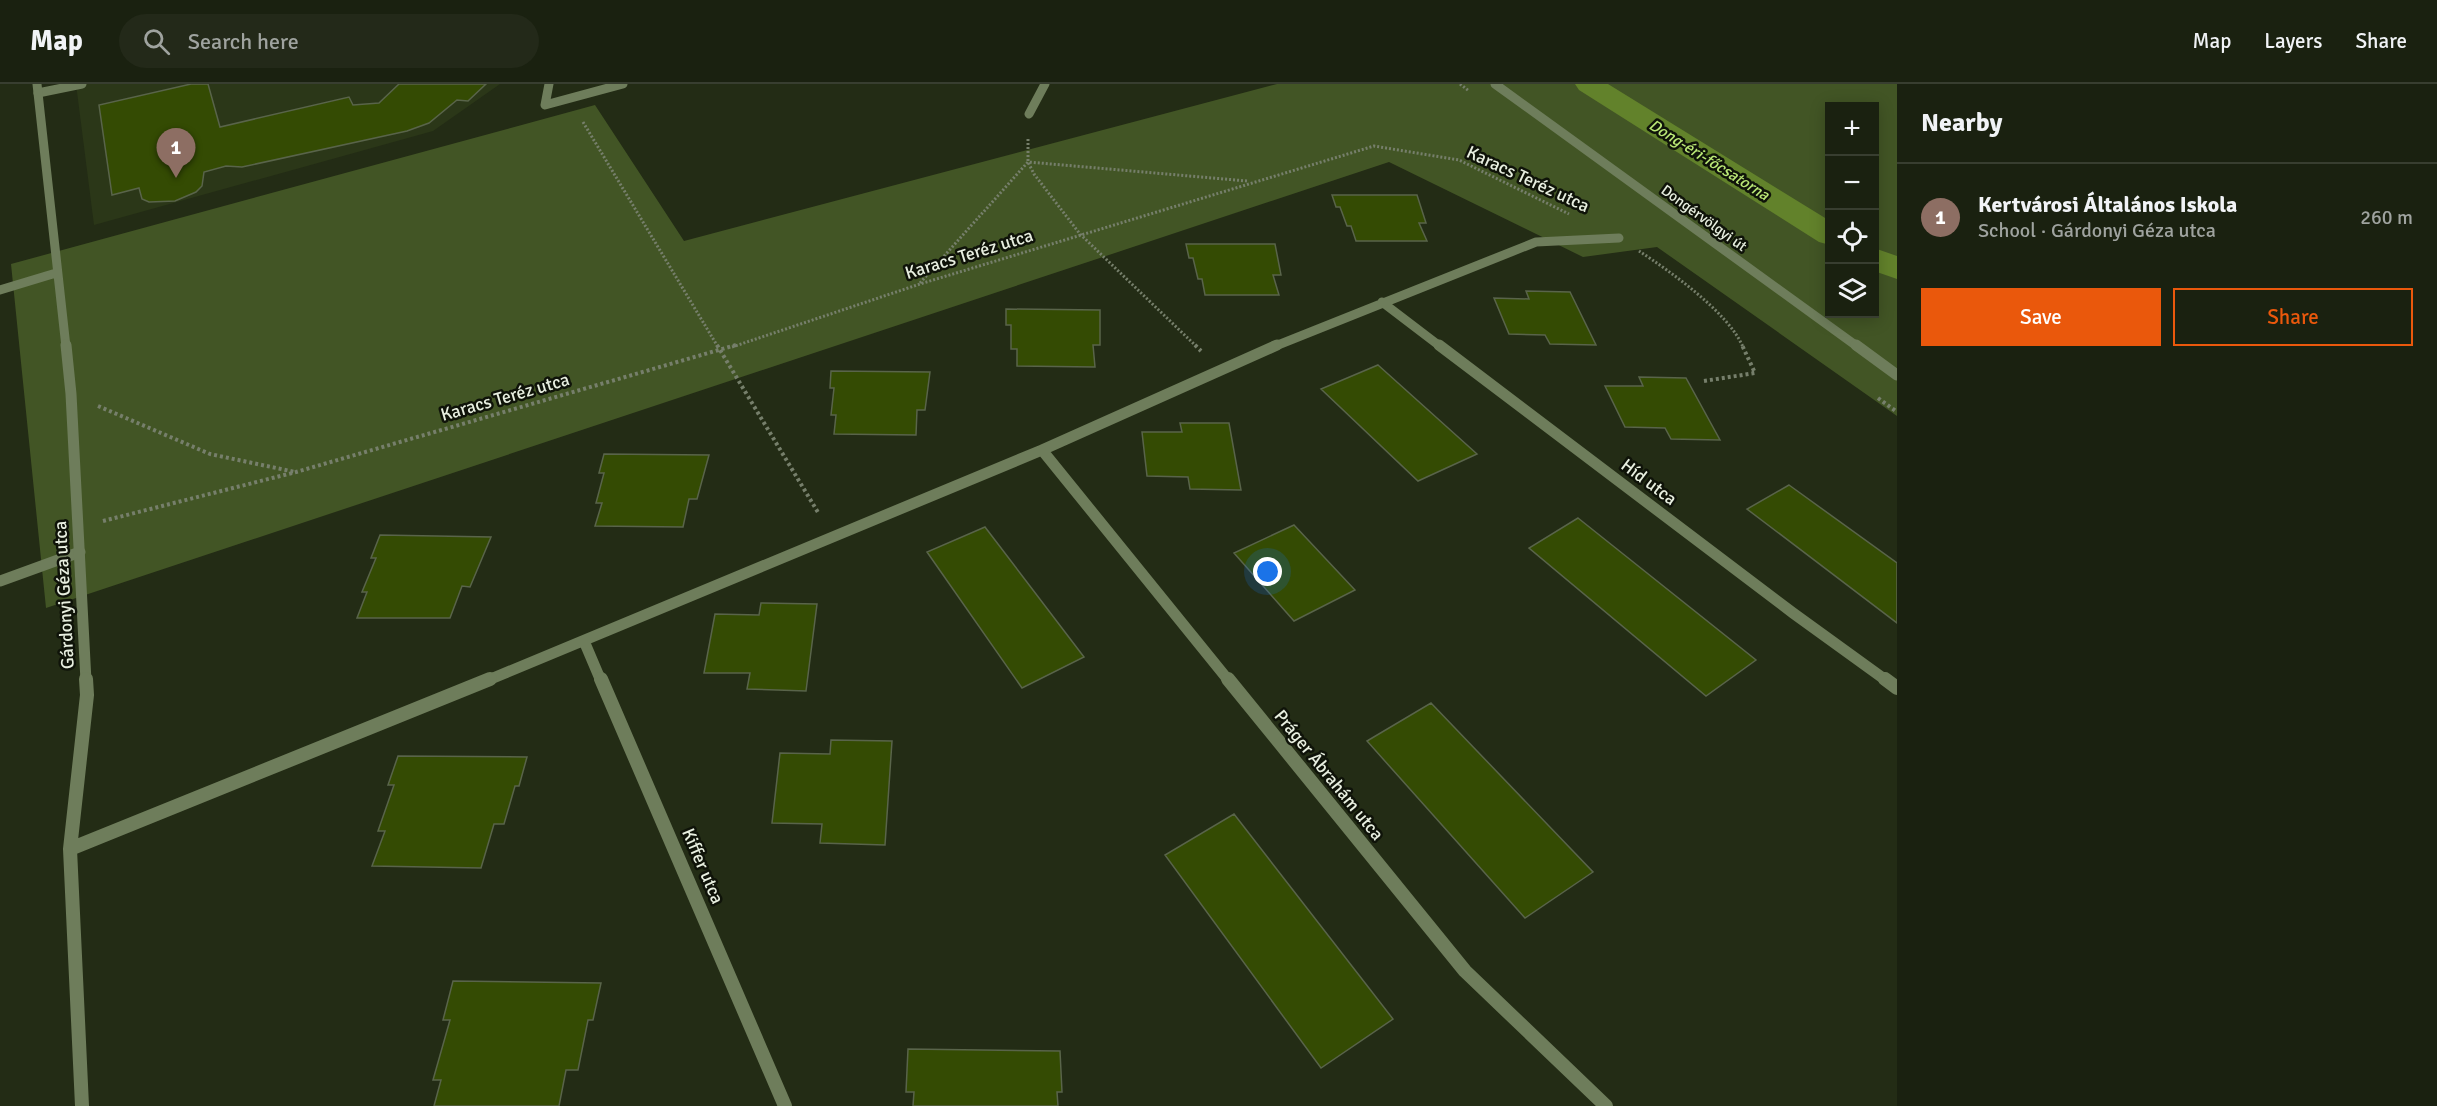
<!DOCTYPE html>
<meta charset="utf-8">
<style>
:root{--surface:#1a2110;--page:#232919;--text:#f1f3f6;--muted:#9fa39f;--line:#383e30;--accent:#ea580c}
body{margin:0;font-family:Signika,sans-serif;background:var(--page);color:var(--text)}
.controls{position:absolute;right:18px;top:18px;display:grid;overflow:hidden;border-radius:0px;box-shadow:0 3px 15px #0003}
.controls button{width:54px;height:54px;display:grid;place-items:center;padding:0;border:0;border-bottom:2px solid var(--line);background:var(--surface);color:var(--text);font:30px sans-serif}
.you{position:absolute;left:1268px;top:488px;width:21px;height:21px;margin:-15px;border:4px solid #fff;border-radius:50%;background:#1a73e8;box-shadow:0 0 0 9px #1a73e833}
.badge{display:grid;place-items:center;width:39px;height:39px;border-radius:50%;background:var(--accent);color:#fff;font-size:20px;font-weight:700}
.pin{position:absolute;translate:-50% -50px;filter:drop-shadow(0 2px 3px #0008)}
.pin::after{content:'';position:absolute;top:32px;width:21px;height:18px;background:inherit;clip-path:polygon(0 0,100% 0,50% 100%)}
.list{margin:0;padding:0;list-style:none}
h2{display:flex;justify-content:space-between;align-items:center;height:78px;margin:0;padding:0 24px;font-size:26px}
h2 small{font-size:20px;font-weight:400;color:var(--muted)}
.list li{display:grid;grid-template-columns:39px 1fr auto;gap:18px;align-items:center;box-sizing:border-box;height:108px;padding:0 24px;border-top:2px solid var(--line)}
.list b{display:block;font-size:22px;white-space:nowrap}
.list p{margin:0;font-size:20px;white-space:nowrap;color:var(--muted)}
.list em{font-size:20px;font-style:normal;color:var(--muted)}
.actions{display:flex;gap:12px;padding:18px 24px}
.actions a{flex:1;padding:14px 0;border:2px solid var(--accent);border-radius:0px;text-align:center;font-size:21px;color:var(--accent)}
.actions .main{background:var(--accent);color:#fff}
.icon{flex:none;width:33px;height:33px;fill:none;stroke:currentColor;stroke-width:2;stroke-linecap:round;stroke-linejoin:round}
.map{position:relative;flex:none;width:1897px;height:1022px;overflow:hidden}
header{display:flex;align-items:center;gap:36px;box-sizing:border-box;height:84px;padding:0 30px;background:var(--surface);border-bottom:2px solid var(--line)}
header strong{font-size:28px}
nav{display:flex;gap:33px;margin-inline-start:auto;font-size:21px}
.search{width:420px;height:54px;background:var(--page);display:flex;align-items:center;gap:15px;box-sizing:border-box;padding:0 21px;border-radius:33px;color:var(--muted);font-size:22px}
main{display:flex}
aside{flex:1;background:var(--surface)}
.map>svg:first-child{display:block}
.built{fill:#2b3718}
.green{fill:#425525;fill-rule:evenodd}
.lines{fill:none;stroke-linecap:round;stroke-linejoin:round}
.canal{fill:#62822b;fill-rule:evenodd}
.building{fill:#344b03;stroke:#59644a;stroke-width:1.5}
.path-far1{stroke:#767f6b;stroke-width:3;stroke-dasharray:2 2;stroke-linecap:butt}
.path{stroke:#767f6b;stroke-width:4;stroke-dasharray:3 3;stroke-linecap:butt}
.service-far1{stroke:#6e7d5b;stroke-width:9}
.service{stroke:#6e7d5b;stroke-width:11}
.minor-far2{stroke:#6e7d5b;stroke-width:9}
.minor-far1{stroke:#6e7d5b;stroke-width:11}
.minor{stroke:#6e7d5b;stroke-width:14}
.labels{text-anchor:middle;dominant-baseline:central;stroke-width:5;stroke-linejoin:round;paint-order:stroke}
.far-street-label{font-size:15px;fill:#e8efe0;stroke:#0f1309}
.far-water-label{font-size:16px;font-style:italic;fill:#bae776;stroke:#0f1309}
.street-label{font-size:18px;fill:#e8efe0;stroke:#0f1309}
</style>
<header>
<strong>Map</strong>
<div class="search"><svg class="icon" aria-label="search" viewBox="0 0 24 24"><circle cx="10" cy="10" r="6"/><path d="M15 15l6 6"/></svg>Search here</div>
<nav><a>Map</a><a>Layers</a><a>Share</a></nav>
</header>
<main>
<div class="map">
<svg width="1897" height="1022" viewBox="0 0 1897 1022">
<rect width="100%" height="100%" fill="#232c15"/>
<!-- built -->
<path class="built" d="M 76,0 L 500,0 L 433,47 L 94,141 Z"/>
<!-- green -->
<path class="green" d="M 1277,0 L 1897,0 L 1897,332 L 1657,163 L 1583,173 L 1389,78 L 46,524 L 11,180 L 595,21 L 684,157 ZM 1830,22 L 1874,22 L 1874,230 L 1830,230 Z"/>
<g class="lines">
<!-- canal -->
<path class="canal" d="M 1575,0 L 1608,0 L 1830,137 L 1830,161 L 1819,158 L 1579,6 Z
M 1874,164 L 1897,172 L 1897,195 L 1874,187 Z"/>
</g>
<!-- building -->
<path class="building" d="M 191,0 L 208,0 L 220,43 L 349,13 L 353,21 L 379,19 L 399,0 L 486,0 L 468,17 L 457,16 L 429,39 L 407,47 L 242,83 L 226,82 L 204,88 L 202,102 L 196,108 L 175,117 L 149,118 L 142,115 L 139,104 L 112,111 L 99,21 Z
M 1332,111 L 1417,111 L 1426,139 L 1419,139 L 1427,157 L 1356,157 L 1351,142 L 1347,142 L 1340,123 L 1336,123 Z
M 1186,160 L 1275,160 L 1281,191 L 1273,191 L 1279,211 L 1205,211 L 1202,195 L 1198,195 L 1193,174 L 1189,174 Z
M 1526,207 L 1570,208 L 1596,261 L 1550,260 L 1545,251 L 1509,250 L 1494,214 L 1529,215 Z
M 1006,225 L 1100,226 L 1100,261 L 1093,261 L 1095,283 L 1017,282 L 1017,265 L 1011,265 L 1011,241 L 1006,241 Z
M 1378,281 L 1477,370 L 1418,397 L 1321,305 Z
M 831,287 L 930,288 L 925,326 L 917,326 L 916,351 L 834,350 L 836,331 L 831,331 L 834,304 L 830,304 Z
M 1639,293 L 1686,294 L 1720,356 L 1671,355 L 1665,344 L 1625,343 L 1605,302 L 1643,302 Z
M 1180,339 L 1229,339 L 1241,406 L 1190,405 L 1188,393 L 1147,392 L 1142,348 L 1182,348 Z
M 604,370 L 709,371 L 697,415 L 689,415 L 683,443 L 595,442 L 602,419 L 596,419 L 604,389 L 599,389 Z
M 1789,401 L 1897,479 L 1897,539 L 1747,425 Z
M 1578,434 L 1756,576 L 1706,612 L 1529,464 Z
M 1294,441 L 1355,506 L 1294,537 L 1234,469 Z
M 985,443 L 1084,573 L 1022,604 L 927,468 Z
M 380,451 L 491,453 L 470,503 L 462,502 L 450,534 L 357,534 L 367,508 L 362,508 L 376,474 L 371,474 Z
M 761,519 L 817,520 L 806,607 L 747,605 L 750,589 L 704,589 L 715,530 L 759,531 Z
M 1431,619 L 1593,788 L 1525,834 L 1367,657 Z
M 831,656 L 892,657 L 885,761 L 820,759 L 822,740 L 772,739 L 780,669 L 830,670 Z
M 398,672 L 527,673 L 519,702 L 515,702 L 504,740 L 494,740 L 481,784 L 372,782 L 385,747 L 378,747 L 394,701 L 388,701 Z
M 1234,730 L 1393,935 L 1321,984 L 1165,771 Z
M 453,897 L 601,899 L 593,936 L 588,936 L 578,986 L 566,986 L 559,1022 L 434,1022 L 441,996 L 433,996 L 450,936 L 443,936 Z
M 908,965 L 1060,967 L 1062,1008 L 1057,1008 L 1058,1022 L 913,1022 L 914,1008 L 906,1008 Z"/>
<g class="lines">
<!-- path-far1 -->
<path class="path-far1" d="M 1460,0 L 1469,7
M 583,38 L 718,263
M 1028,55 L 1028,78 L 1034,90 L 1080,150 L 1197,263
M 1639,167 C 1671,188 1728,228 1743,263
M 920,199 L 1028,78 L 1247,97
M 732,263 L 920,200 L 1374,62 L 1459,76 L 1569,130"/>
<!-- path -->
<path class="path" d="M 717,261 L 819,430
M 1195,261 L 1201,267
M 1704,297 L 1755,289 L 1742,261
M 1878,314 L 1897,328
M 98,322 L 210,370 L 295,388
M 103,437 L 296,388 L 736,261"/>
<!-- service-far1 -->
<path class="service-far1" d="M 38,9 L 82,0"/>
<!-- service -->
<path class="service" d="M 0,497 L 80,468"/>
<!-- minor-far2 -->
<path class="minor-far2" d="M 37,0 L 66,263
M 549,0 L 545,21 L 623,0
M 1495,0 L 1858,263
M 1029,30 L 1045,0
M 0,206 L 56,189
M 1382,218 L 1441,263
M 1273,263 L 1536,158 L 1619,154"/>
<!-- minor-far1 -->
<path class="minor-far1" d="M 66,261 L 71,310 L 86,597
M 1439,261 L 1793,529 L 1887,597
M 1856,261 L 1897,291
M 1042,366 L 1229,597
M 584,557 L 601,597
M 486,597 L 1042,366 L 1277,261"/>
<!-- minor -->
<path class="minor" d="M 601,595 L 785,1022
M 1228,595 L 1465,887 L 1606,1022
M 1885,595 L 1897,604
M 70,765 L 490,595
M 82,1022 L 70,765 L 87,611 L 86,595"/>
</g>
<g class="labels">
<!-- far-street labels -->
<g class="far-street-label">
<text transform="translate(1704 134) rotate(36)">Dongérvölgyi út</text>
</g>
<!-- far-water labels -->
<g class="far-water-label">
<text transform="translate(1709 76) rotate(32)">Dong-éri-főcsatorna</text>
</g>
<!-- street labels -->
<g class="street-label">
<text transform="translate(1528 95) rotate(25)">Karacs Teréz utca</text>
<text transform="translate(969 170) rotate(-17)">Karacs Teréz utca</text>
<text transform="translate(505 313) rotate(-16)">Karacs Teréz utca</text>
<text transform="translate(1649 398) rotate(37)">Híd utca</text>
<text transform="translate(64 511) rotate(-93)">Gárdonyi Géza utca</text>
<text transform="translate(1329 691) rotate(51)">Práger Ábrahám utca</text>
<text transform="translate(703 782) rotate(67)">Kiffer utca</text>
</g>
</g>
</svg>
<div class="controls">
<button>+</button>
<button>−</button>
<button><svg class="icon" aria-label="locate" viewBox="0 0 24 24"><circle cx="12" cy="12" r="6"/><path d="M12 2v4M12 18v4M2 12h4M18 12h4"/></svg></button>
<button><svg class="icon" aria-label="layers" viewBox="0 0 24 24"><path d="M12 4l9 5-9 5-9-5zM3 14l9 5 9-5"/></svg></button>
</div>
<div class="you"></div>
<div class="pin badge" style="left:176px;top:94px;background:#8d6e63">1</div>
</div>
<aside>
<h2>Nearby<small></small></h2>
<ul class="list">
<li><span class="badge" style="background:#8d6e63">1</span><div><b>Kertvárosi Általános Iskola</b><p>School · Gárdonyi Géza utca</p></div><em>260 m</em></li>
</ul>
<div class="actions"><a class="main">Save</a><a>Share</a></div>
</aside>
</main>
